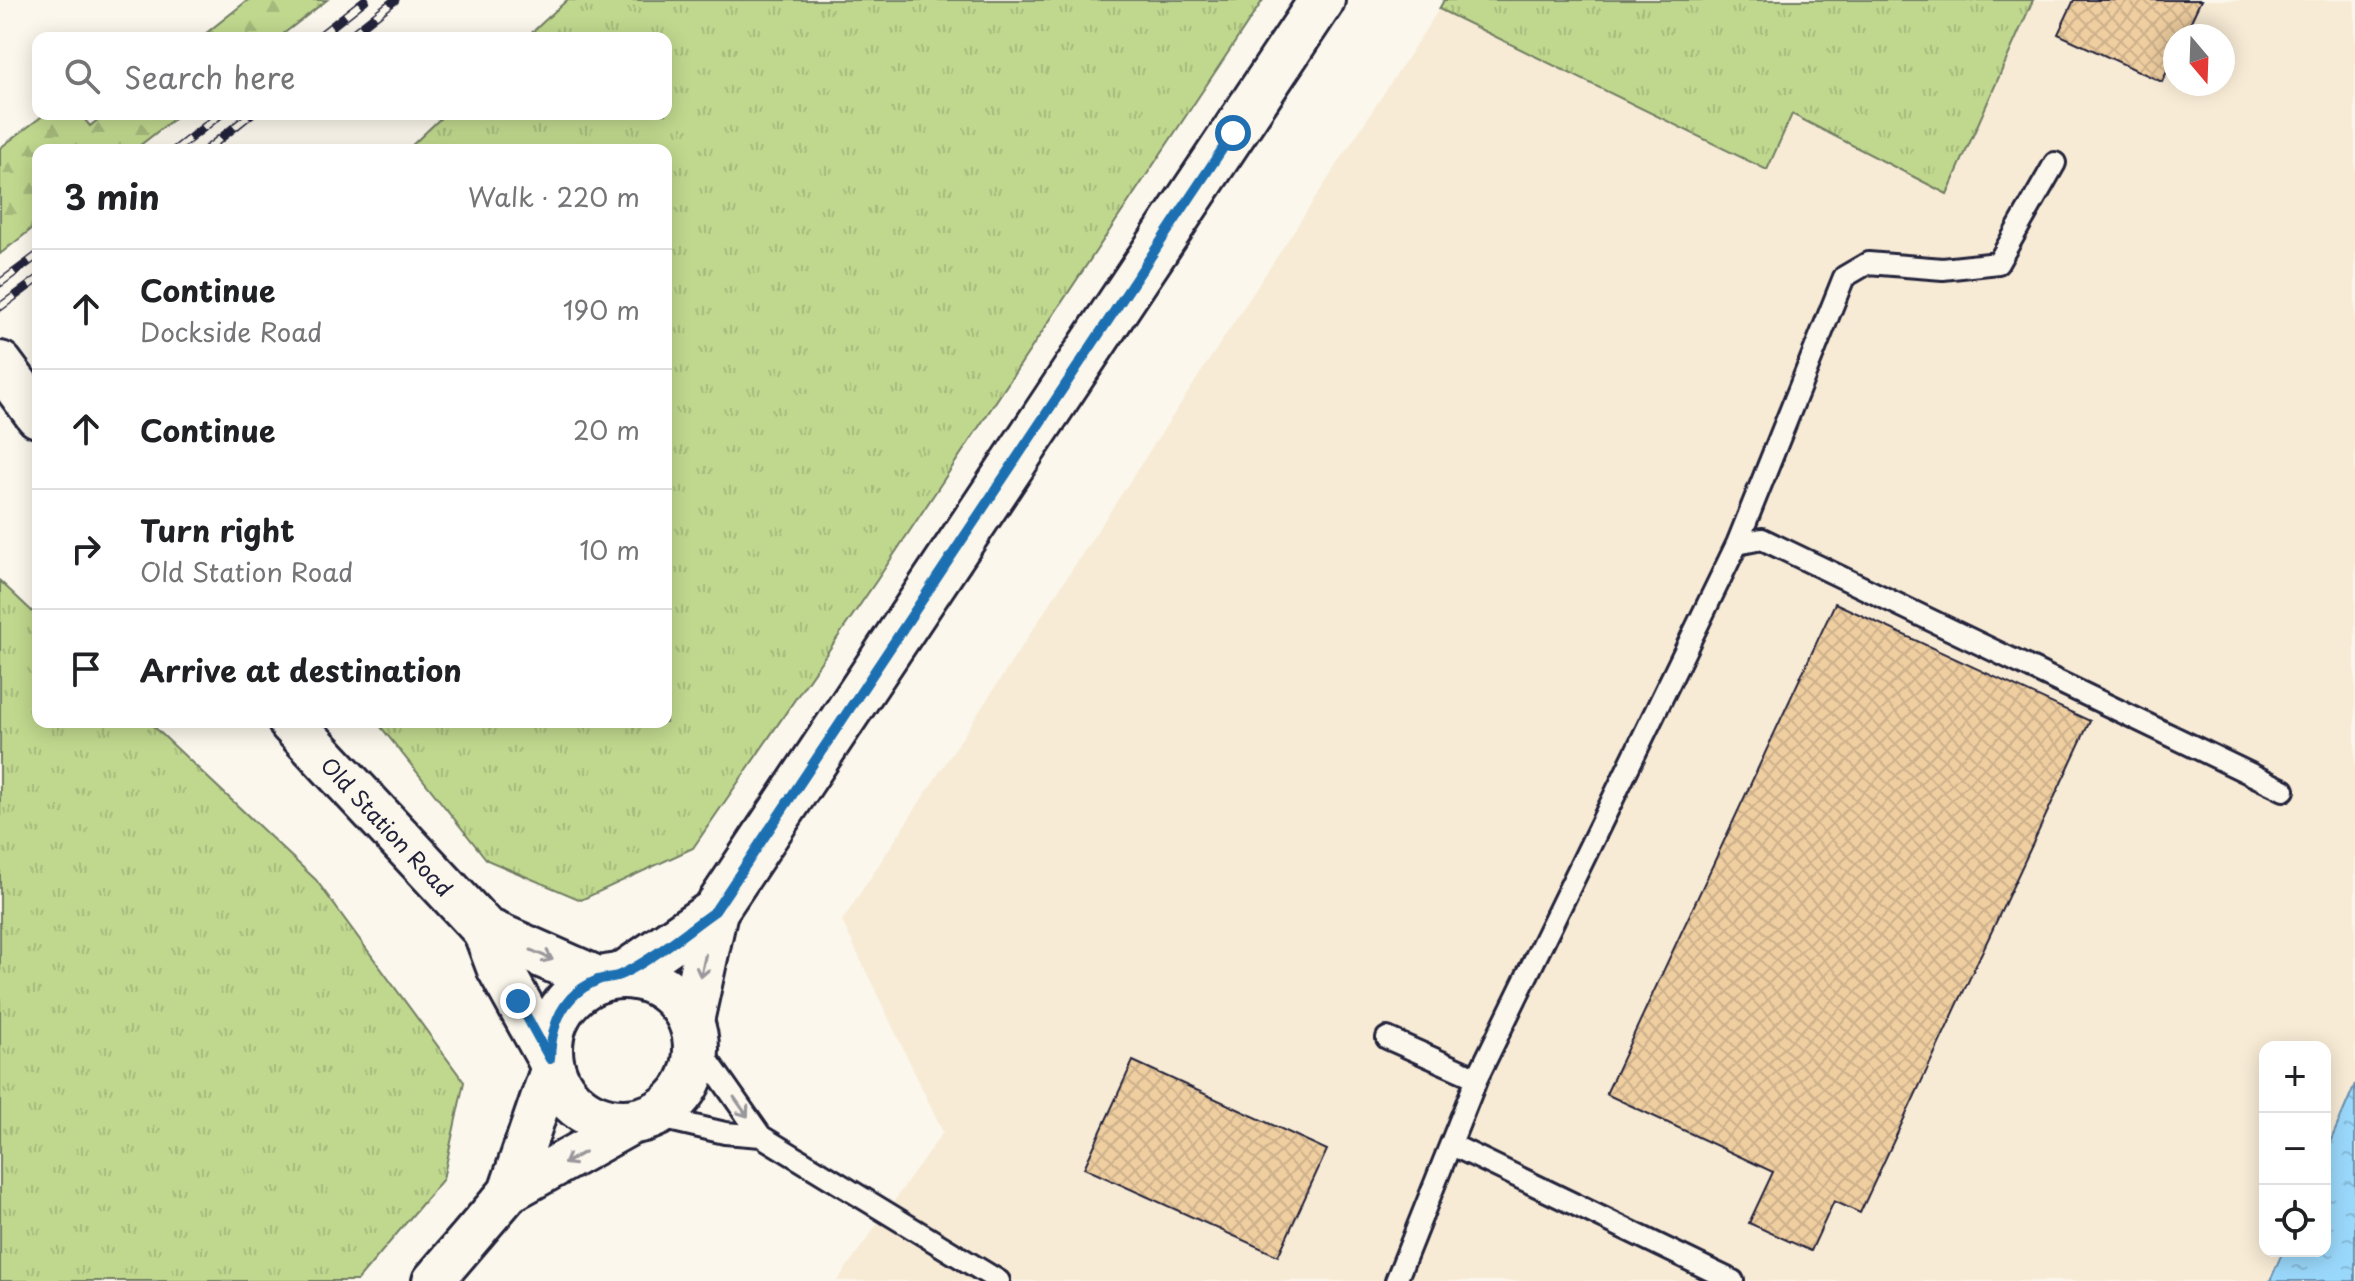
<!DOCTYPE html>
<meta charset="utf-8">
<style>
:root{--surface:#fff;--page:#f2f2f2;--text:#202124;--muted:#757577;--line:#e0e0e0}
body{margin:0;font-family:"Playpen Sans",sans-serif;background:var(--page);color:var(--text)}
.controls{position:absolute;right:24px;bottom:24px;display:grid;overflow:hidden;border-radius:16px;box-shadow:0 4px 20px #0003}
.controls button{width:72px;height:72px;display:grid;place-items:center;padding:0;border:0;border-bottom:2px solid var(--line);background:var(--surface);color:var(--text);font:40px sans-serif}
.compass{position:absolute;left:2163px;top:24px;width:72px;height:72px;border-radius:50%;background:var(--surface);box-shadow:0 4px 20px #0003;rotate:161deg}
.stop{position:absolute;width:24px;height:24px;margin:-18px;border:6px solid #1f6fb2;border-radius:50%;background:#fff}
.stop.end{background:#1f6fb2;border-color:#fff;box-shadow:0 2px 8px #0008}
.list{margin:0;padding:0;list-style:none}
h2{display:flex;justify-content:space-between;align-items:center;height:104px;margin:0;padding:0 32px;font-size:34px}
h2 small{font-size:26px;font-weight:400;color:var(--muted)}
.list li{display:grid;grid-template-columns:52px 1fr auto;gap:24px;align-items:center;box-sizing:border-box;height:120px;padding:0 32px;border-top:2px solid var(--line)}
.list b{display:block;font-size:30px;white-space:nowrap}
.list p{margin:0;font-size:26px;white-space:nowrap;color:var(--muted)}
.list em{font-size:26px;font-style:normal;color:var(--muted)}
.icon{flex:none;width:44px;height:44px;fill:none;stroke:currentColor;stroke-width:2;stroke-linecap:round;stroke-linejoin:round}
.map{position:relative;flex:none;width:2355px;height:1281px;overflow:hidden}
.search{position:absolute;background:var(--surface);box-shadow:0 4px 20px #0003;left:32px;top:32px;width:640px;height:88px;display:flex;align-items:center;gap:20px;box-sizing:border-box;padding:0 28px;border-radius:16px;color:var(--muted);font-size:30px}
.panel{position:absolute;background:var(--surface);box-shadow:0 4px 20px #0003;left:32px;top:144px;width:640px;height:584px;border-radius:16px}
.map>svg:first-child{display:block}
.built{fill:#f7ebd5;fill-rule:evenodd}
.grass{fill:url(#grass-tufts);stroke:#717d64;stroke-width:2}
.forest{fill:url(#forest-firs);stroke:#717d64;stroke-width:2}
.water{fill:url(#water-ripples);stroke:#6a8fae;stroke-width:2}
.building{fill:url(#building-cross-hatch);stroke:#22223b;stroke-width:2}
.lines{fill:none;stroke-linecap:round;stroke-linejoin:round}
.lane-casing{stroke:#22223b;stroke-width:26}
.street-casing{stroke:#22223b;stroke-width:46}
.secondary-casing{stroke:#22223b;stroke-width:50}
.lane{stroke:#fbf7ec;stroke-width:20}
.street{stroke:#fbf7ec;stroke-width:40}
.secondary{stroke:#fbf7ec;stroke-width:44}
.rail-casing{stroke:#22223b;stroke-width:9}
.rail{stroke:#fbf7ec;stroke-width:6;stroke-dasharray:18;stroke-linecap:butt}
.oneway{stroke:#99979c}
.route{stroke:#1f6fb2;stroke-width:10}
.labels{text-anchor:middle;dominant-baseline:central;stroke-width:6;stroke-linejoin:round;paint-order:stroke}
.street-label{font-size:22px;fill:#22223b;stroke:#fbf7ec}
</style>
<div class="map">
<svg width="2355" height="1281" viewBox="0 0 2355 1281">
<defs>
<pattern id="grass-tufts" width="24" height="20" patternUnits="userSpaceOnUse" patternTransform="scale(2)"><rect width="24" height="20" fill="#c0d88e"/><path d="M3 7l-1-3M5 7V3M7 7l1-3M15 17l-1-3M17 17v-4M19 17l1-3" fill="none" stroke="#a5b97b"/></pattern>
<pattern id="forest-firs" width="22" height="20" patternUnits="userSpaceOnUse" patternTransform="scale(2)"><rect width="22" height="20" fill="#c0d88e"/><path d="M5 1l3.5 6h-7zM16 11l3.5 6h-7z" fill="#a5b97b"/></pattern>
<pattern id="water-ripples" width="26" height="14" patternUnits="userSpaceOnUse" patternTransform="scale(2)"><rect width="26" height="14" fill="#9ad8fb"/><path d="M2 4q2-2 4 0t4 0M15 11q2-2 4 0t4 0" fill="none" stroke="#84b9d8"/></pattern>
<pattern id="building-cross-hatch" width="8" height="8" patternUnits="userSpaceOnUse" patternTransform="scale(2)"><rect width="8" height="8" fill="#efcea0"/><path d="M0 0l8 8M0 8l8-8" fill="none" stroke="#cdb18b"/></pattern>
</defs>
<rect width="100%" height="100%" fill="#fbf7ec"/>
<filter id="ink" filterUnits="userSpaceOnUse"><feTurbulence type="fractalNoise" baseFrequency=".0125" numOctaves="2"/><feDisplacementMap in="SourceGraphic" scale="16" xChannelSelector="R" yChannelSelector="G"/><feConvolveMatrix kernelMatrix="1 2 1 2 8 2 1 2 1" color-interpolation-filters="sRGB"/></filter>
<g filter="url(#ink)">
<!-- built -->
<path class="built" d="M 2033,0 L 2355,0 L 2355,1084 L 2325,1154 L 2325,1047 L 2265,1047 L 2265,1251 L 2283,1251 L 2270,1281 L 837,1281 L 943,1132 L 842,921 L 1439,9 L 1767,170 L 1792,114 L 1946,194 ZM 2175,36 L 2223,36 L 2223,84 L 2175,84 Z"/>
<!-- grass -->
<path class="grass" d="M 567,0 L 1263,0 L 877,580 L 693,848 L 581,900 L 487,860 L 377,722 L 666,722 L 666,150 L 407,150 L 445,114 L 666,114 L 666,38 L 526,38 Z
M 1444,0 L 2033,0 L 1947,194 L 1792,114 L 1767,170 L 1439,9 Z
M 0,581 L 38,617 L 38,722 L 149,722 L 316,880 L 464,1082 L 443,1179 L 357,1281 L 0,1281 Z"/>
<!-- forest -->
<path class="forest" d="M 248,0 L 327,0 L 278,38 L 200,38 Z
M 45,114 L 80,114 L 90,126 L 105,114 L 180,114 L 134,150 L 38,150 L 38,224 L 0,254 L 0,148 Z"/>
<!-- water -->
<path class="water" d="M 2355,1084 L 2355,1281 L 2270,1281 L 2283,1251 L 2325,1251 L 2325,1154 Z"/>
<!-- building -->
<path class="building" d="M 2074,0 L 2201,0 L 2184,36 L 2175,36 L 2175,55 L 2162,82 L 2058,34 Z
M 1835,603 L 2090,721 L 1860,1213 L 1834,1201 L 1811,1251 L 1749,1223 L 1773,1172 L 1606,1094 Z
M 1133,1061 L 1327,1150 L 1278,1256 L 1084,1168 Z"/>
<g class="lines">
<defs>
<path id="lane" d="M 1737,544 L 1844,277 L 1868,263 L 1943,269 L 1998,263 L 2055,163
M 1387,1038 L 1477,1078 L 1396,1281
M 1477,1078 L 1737,544 L 1762,539 L 2284,790
M 652,1116 L 725,1133 L 761,1136 L 696,1043
M 761,1136 L 999,1281
M 1452,1145 L 1733,1281"/>
<path id="street" d="M 509,1192 L 638,1120
M 433,1281 L 509,1192 L 552,1067"/>
<g id="secondary">
<path d="M 0,364 L 38,415"/>
<path id="s1" d="M 291,722 L 485,930 L 599,980"/>
<path d="M 485,930 L 499,967 L 550,1059"/>
<path d="M 621,976 L 715,911 L 1322,0"/>
<circle cx="623" cy="1049" r="73"/>
<path d="M 691,1021 L 715,911"/>
</g>
</defs>
<!-- lane casing -->
<use href="#lane" class="lane-casing"/>
<!-- street casing -->
<use href="#street" class="street-casing"/>
<!-- secondary casing -->
<use href="#secondary" class="secondary-casing"/>
<!-- lane -->
<use href="#lane" class="lane"/>
<!-- street -->
<use href="#street" class="street"/>
<!-- secondary -->
<use href="#secondary" class="secondary"/>
<defs>
<path id="rail" d="M 317,38 L 365,0
M 347,38 L 395,0
M 175,150 L 221,114
M 206,150 L 251,114
M 0,283 L 38,255
M 0,307 L 38,279"/>
</defs>
<!-- rail casing -->
<use href="#rail" class="rail-casing"/>
<!-- rail -->
<use href="#rail" class="rail"/>
</g>
<!-- one-way arrows -->
<defs><path id="oneway-shaft" d="M-6 0H5M1.5-3L5.5 0L1.5 3" fill="none" stroke-width="1.6" stroke-linecap="round" stroke-linejoin="round" transform="scale(2)"/></defs>
<g class="oneway">
<use href="#oneway-shaft" transform="translate(542 955) rotate(24)"/>
<use href="#oneway-shaft" transform="translate(703 966) rotate(102)"/>
<use href="#oneway-shaft" transform="translate(741 1107) rotate(55)"/>
<use href="#oneway-shaft" transform="translate(574 1158) rotate(150)"/>
</g>
</g>
<g class="lines" filter="url(#ink)">
<!-- route -->
<path class="route" d="M 518,1001 L 550,1059 C 551,1024 563,994 598,980 C 606,977 615,978 622,974 C 655,958 685,932 715,911 L 1233,133"/>
</g>
<g class="labels">
<!-- street labels -->
<g class="street-label">
<text stroke="none"><textPath href="#s1" startOffset="142">Old Station Road</textPath></text>
</g>
</g>
</svg>
<div class="controls">
<button>+</button>
<button>−</button>
<button><svg class="icon" aria-label="locate" viewBox="0 0 24 24"><circle cx="12" cy="12" r="6"/><path d="M12 2v4M12 18v4M2 12h4M18 12h4"/></svg></button>
</div>
<svg class="compass" viewBox="-18 -18 36 36"><path d="M0-13l5 13h-10z" fill="#e53935"/><path d="M0 13l5-13h-10z" fill="#757577"/></svg>
<div class="stop" style="left:1233px;top:133px"></div>
<div class="stop end" style="left:518px;top:1001px"></div>
<div class="search"><svg class="icon" aria-label="search" viewBox="0 0 24 24"><circle cx="10" cy="10" r="6"/><path d="M15 15l6 6"/></svg>Search here</div>
<section class="panel">
<h2>3 min<small>Walk · 220 m</small></h2>
<ul class="list">
<li><svg class="icon" aria-label="ahead" viewBox="0 0 24 24"><path d="M12 20V5M6 11l6-6 6 6"/></svg><div><b>Continue</b><p>Dockside Road</p></div><em>190 m</em></li>
<li><svg class="icon" aria-label="ahead" viewBox="0 0 24 24"><path d="M12 20V5M6 11l6-6 6 6"/></svg><div><b>Continue</b></div><em>20 m</em></li>
<li><svg class="icon" aria-label="right" viewBox="0 0 24 24"><path d="M7 20v-9h11M14 6l5 5-5 5"/></svg><div><b>Turn right</b><p>Old Station Road</p></div><em>10 m</em></li>
<li><svg class="icon" aria-label="arrive" viewBox="0 0 24 24"><path d="M6 21V4h12l-3 4 3 4H6"/></svg><div><b>Arrive at destination</b></div></li>
</ul>
</section>
</div>
